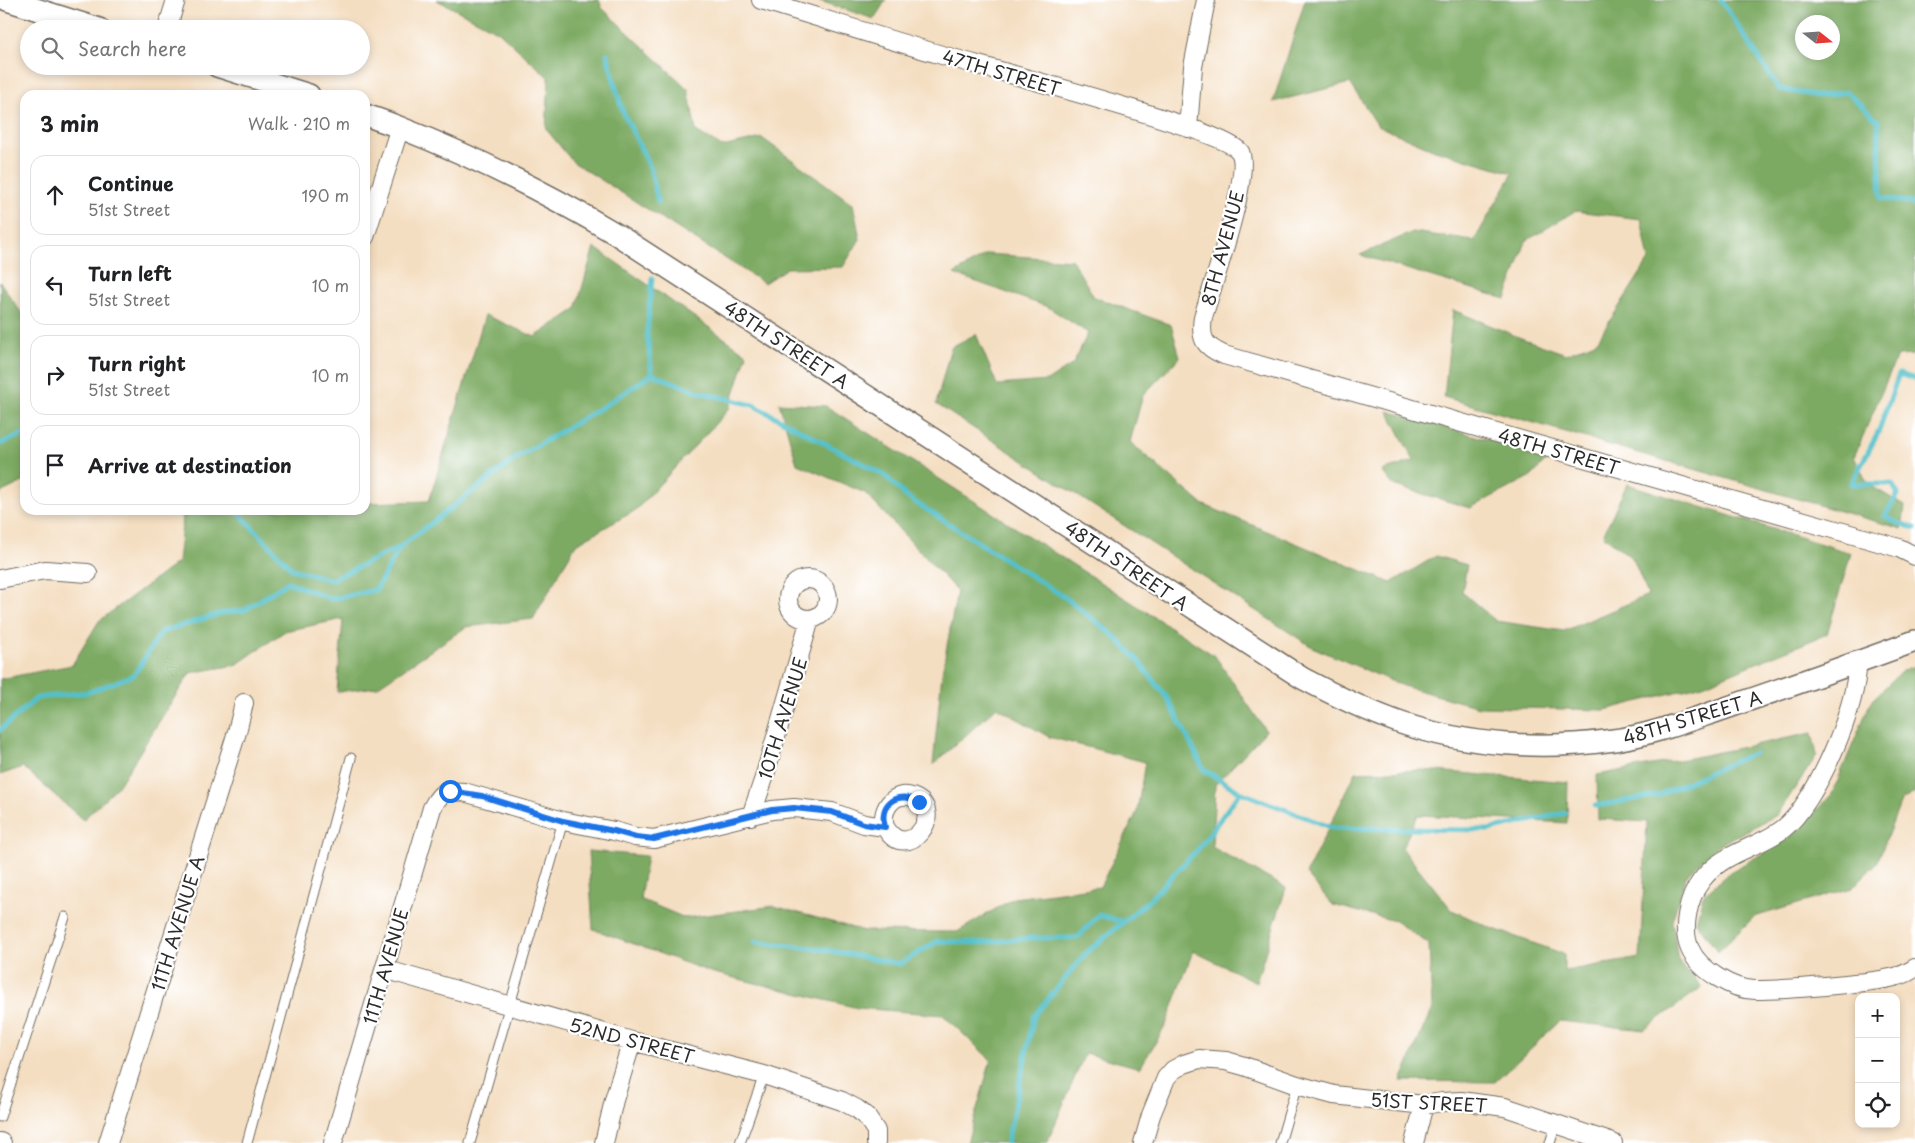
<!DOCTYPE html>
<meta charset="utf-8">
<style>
:root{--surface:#fff;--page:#f6f6f6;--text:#202124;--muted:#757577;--line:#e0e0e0}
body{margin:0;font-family:"Playpen Sans",sans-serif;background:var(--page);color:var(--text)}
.controls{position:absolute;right:15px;bottom:15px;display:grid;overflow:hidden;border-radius:10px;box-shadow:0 2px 8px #0003}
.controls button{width:45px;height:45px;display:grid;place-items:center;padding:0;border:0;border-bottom:1px solid var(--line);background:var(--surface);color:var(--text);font:25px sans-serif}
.compass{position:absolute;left:1795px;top:15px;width:45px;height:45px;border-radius:50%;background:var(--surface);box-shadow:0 2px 8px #0003;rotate:107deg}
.stop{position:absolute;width:15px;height:15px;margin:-11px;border:4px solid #1a73e8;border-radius:50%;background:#fff}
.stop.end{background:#1a73e8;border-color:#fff;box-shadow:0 1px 5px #0008}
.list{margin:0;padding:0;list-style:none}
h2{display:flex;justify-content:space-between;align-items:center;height:65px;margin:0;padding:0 20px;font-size:21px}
h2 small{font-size:16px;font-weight:400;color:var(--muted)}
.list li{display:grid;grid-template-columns:32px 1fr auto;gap:15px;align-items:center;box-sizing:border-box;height:80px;margin:0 10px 10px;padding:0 10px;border:1px solid var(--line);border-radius:15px}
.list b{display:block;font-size:19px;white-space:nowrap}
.list p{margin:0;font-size:16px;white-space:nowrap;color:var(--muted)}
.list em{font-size:16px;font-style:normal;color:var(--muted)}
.icon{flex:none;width:28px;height:28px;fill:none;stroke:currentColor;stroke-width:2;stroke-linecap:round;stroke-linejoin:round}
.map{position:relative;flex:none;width:1915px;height:1143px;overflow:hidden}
.search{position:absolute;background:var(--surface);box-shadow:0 2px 8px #0003;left:20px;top:20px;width:350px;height:55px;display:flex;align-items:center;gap:12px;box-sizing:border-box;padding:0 18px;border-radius:28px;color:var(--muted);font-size:19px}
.panel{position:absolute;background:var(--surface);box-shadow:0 2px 8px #0003;left:20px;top:90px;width:350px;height:425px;border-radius:15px}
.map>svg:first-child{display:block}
.forest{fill:#7daa63;stroke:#546a47;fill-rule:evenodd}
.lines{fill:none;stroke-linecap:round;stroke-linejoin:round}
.stream{stroke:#53c0cb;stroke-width:5}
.service-casing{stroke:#716a60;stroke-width:11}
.minor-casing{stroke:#716a60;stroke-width:20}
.tertiary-casing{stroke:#716a60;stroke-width:24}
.service{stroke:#fff;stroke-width:9}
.minor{stroke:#fff;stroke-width:18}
.tertiary{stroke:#fff;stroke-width:21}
.route{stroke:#1a73e8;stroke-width:6}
.labels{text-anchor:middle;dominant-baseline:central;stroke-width:4.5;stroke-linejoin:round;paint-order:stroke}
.street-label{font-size:18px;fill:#2b2b2b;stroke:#fff}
</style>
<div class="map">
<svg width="1915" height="1143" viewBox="0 0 1915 1143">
<rect width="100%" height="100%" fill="#fff"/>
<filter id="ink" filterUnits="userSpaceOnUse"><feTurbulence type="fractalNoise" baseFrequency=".02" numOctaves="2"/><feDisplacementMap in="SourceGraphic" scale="10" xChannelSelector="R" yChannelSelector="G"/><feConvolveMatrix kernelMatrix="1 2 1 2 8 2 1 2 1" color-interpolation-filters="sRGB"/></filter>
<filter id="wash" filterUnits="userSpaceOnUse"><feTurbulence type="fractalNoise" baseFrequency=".0096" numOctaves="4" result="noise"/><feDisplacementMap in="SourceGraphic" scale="20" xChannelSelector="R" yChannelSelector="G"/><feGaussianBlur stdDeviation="1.12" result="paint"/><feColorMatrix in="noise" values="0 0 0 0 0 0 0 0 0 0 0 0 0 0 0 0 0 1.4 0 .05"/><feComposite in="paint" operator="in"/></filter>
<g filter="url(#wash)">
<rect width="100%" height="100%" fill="#f4dec1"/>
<!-- forest -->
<path class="forest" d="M 437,0 L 599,0 L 602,8 L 688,89 L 696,131 L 722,147 L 762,138 L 853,204 L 860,239 L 843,267 L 787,268 L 764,283 L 573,162 L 546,129 L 549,78 L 499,32 Z
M 817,0 L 886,0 L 874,19 Z
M 1305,0 L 1915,0 L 1915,355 L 1897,356 L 1854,457 L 1868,484 L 1905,506 L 1902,529 L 1444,397 L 1453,310 L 1521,338 L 1566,354 L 1597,341 L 1649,260 L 1641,219 L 1575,211 L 1526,241 L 1506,299 L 1360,255 L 1413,232 L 1474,241 L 1513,173 L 1435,150 L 1378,126 L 1350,83 L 1273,102 ZM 1802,22 L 1832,22 L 1832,52 L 1802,52 Z
M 594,247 L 747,354 L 729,409 L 636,510 L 576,544 L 533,619 L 466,627 L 377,687 L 337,692 L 343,619 L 285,631 L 236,665 L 190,673 L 119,785 L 83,820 L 23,767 L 0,775 L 0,679 L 72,665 L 99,621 L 178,562 L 183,517 L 171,510 L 365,510 L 365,503 L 429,501 L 485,315 L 535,337 L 576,309 Z
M 987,254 L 1072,260 L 1094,297 L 1171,325 L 1180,357 L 1143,395 L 1130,442 L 1202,504 L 1391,583 L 1436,556 L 1467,565 L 1462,592 L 1496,621 L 1564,631 L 1648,595 L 1633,559 L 1603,535 L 1627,484 L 1851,553 L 1827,634 L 1703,685 L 1605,710 L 1479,707 L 1403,686 L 1312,647 L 936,404 L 951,347 L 976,334 L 997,385 L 1047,381 L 1073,364 L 1088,333 L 1048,307 L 954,274 Z
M 0,282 L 25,318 L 25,481 L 0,493 Z
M 779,403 L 826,406 L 1215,656 L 1266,731 L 1215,785 L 1212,847 L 1286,888 L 1256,982 L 1193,951 L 1166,1025 L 1140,1068 L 1085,1053 L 1047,1143 L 967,1143 L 991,1060 L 943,1015 L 858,1008 L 710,972 L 593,929 L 588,851 L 647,856 L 640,899 L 685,918 L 774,906 L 864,931 L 957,932 L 1014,898 L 1100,887 L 1137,812 L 1145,762 L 1049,737 L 997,707 L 933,765 L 942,673 L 957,591 L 865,493 L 797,464 Z
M 1388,411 L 1549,457 L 1532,476 L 1470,508 L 1393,485 L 1382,471 L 1414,461 Z
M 1915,666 L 1915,792 L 1901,801 L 1877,863 L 1852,888 L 1754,917 L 1718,952 L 1696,922 L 1703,895 L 1730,872 L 1788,839 L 1832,794 L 1871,701 L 1903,670 Z
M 1812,733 L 1817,755 L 1777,815 L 1717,846 L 1686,876 L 1672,921 L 1678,960 L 1702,987 L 1644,1030 L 1560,1021 L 1495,1082 L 1401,1081 L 1432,1008 L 1429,944 L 1395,921 L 1333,905 L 1306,874 L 1356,772 L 1424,770 L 1568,782 L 1567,823 L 1418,815 L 1402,848 L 1452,910 L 1491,928 L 1564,954 L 1564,971 L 1640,958 L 1647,822 L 1598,819 L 1597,775 L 1695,757 Z"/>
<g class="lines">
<!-- stream -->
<path class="stream" d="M 1721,0 L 1779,89 L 1819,96 L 1847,92 L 1878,121 L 1881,198 L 1912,203 L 1915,207
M 607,54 L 622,110 L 650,167 L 658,202
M 652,374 L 647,334 L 652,278
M 1915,379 L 1899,374 L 1878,433 L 1851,484 L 1892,484 L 1898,494 L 1885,516 L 1897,523 L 1915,528
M 0,444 L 25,433
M 236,510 L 292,569 L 331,580 L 400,547 L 518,457 L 604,406 L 652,374 L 699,392 L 753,405 L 884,475 L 907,497 L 1066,598 L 1112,634 L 1138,660 L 1168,699 L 1204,770 L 1240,792 L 1333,828 L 1488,830 L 1565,813
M 0,730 L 37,698 L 89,692 L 134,675 L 161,632 L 222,613 L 245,610 L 288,582 L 331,599 L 376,590 L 400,547
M 1595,806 L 1659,795 L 1754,753
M 755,942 L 820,949 L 900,964 L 938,941 L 979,943 L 1030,938 L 1077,938 L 1099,915 L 1123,922
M 1007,1143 L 1034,1016 L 1086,953 L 1147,902 L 1200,847 L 1240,792"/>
</g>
</g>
<g filter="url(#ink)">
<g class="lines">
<defs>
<path id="service" d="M 0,1117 L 65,917
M 247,1143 L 351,758
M 470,1143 L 563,821
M 740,1143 L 764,1075
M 1280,1143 L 1297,1085
M 1550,1143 L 1556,1124"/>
<path id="minor" d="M 761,0 C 821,18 882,38 942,55 C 983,67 1226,130 1240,152 C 1252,172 1211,290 1203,317 C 1200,338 1203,346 1224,355 L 1899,548 L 1915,556
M 167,29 L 176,0
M 1188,128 L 1193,67 L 1206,0
M 365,237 L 400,127
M 0,579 L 45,570 L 88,573
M788 599a20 20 0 1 1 40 0a20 20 0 1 1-40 0Z
M 1857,663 C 1859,703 1816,804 1783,829 C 1756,849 1722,852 1701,881 C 1688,898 1681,929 1690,949 C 1699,970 1733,990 1755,990 C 1785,990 1815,987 1846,984 C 1863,982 1882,981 1898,976 C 1904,975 1910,971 1915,968
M 751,816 L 764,778 L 810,619
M 384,969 L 632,1041 L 764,1075 L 842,1101 L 857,1109 L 866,1116 L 876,1131 L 876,1143
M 0,1142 L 2,1143
M 108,1143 L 237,732 L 244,703
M 333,1143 L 432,808 C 441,791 445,790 464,792 L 563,821 L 614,831 L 635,837 L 654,839 L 772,810 L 794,808 L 832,812 L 864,824 L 885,827 C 907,866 949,810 912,797 C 893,791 880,810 885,827
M 604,1143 L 614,1100 L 632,1041
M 1143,1143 L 1151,1115 L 1166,1078 L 1173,1070 L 1184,1064 L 1199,1059 L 1226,1061 L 1244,1066 L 1297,1085 L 1334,1095 L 1424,1105 L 1442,1102 L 1461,1101 L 1505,1107 L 1613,1143
M 1414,1143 L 1424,1105"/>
<path id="tertiary" d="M 7,0 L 99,29
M 217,66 L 309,95
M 365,115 C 377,119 389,123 401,128 C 475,157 547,193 616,234 L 1302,678 C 1334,695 1367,711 1401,723 C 1468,746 1545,750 1614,740 C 1651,735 1687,721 1723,709 C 1787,687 1851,665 1915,641"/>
</defs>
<!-- service casing -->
<use href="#service" class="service-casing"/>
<!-- minor casing -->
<use href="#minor" class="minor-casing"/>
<!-- tertiary casing -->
<use href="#tertiary" class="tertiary-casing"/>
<!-- service -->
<use href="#service" class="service"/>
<!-- minor -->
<use href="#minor" class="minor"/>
<!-- tertiary -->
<use href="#tertiary" class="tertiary"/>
</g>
</g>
<g class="lines" filter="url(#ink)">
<!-- route -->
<path class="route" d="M 450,791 L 482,796 L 563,821 L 614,831 L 636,837 L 654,839 L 772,810 L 794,808 L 832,812 L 864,824 L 885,827 C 878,803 898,790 919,802"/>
</g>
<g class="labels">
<!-- street labels -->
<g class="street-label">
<text transform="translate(1002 72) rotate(16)">47TH STREET</text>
<text transform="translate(1222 248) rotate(-75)">8TH AVENUE</text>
<text transform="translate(787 344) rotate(33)">48TH STREET A</text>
<text transform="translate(1559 451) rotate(16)">48TH STREET</text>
<text transform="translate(1127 565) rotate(34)">48TH STREET A</text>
<text transform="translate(1692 717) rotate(-17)">48TH STREET A</text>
<text transform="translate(782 718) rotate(-73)">10TH AVENUE</text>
<text transform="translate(177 923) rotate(-73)">11TH AVENUE A</text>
<text transform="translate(385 966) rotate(-74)">11TH AVENUE</text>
<text transform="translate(632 1040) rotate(15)">52ND STREET</text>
<text transform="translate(1429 1102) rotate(3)">51ST STREET</text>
</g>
</g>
</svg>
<div class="controls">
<button>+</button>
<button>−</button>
<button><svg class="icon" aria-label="locate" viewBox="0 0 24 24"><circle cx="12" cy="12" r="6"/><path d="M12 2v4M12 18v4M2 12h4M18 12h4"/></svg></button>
</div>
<svg class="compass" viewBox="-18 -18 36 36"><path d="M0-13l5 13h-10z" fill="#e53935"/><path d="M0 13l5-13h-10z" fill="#757577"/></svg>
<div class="stop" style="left:450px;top:791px"></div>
<div class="stop end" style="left:919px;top:802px"></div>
<div class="search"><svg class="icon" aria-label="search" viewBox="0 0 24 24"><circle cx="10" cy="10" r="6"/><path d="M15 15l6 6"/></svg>Search here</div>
<section class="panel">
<h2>3 min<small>Walk · 210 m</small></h2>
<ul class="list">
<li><svg class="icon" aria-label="ahead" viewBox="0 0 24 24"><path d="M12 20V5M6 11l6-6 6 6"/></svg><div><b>Continue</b><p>51st Street</p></div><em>190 m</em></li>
<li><svg class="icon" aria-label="left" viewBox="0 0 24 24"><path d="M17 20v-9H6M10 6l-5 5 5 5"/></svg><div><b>Turn left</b><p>51st Street</p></div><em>10 m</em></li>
<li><svg class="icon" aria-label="right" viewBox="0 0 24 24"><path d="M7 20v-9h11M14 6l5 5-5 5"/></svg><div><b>Turn right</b><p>51st Street</p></div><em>10 m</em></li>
<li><svg class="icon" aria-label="arrive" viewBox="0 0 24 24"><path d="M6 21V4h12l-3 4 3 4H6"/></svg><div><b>Arrive at destination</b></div></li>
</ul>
</section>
</div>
